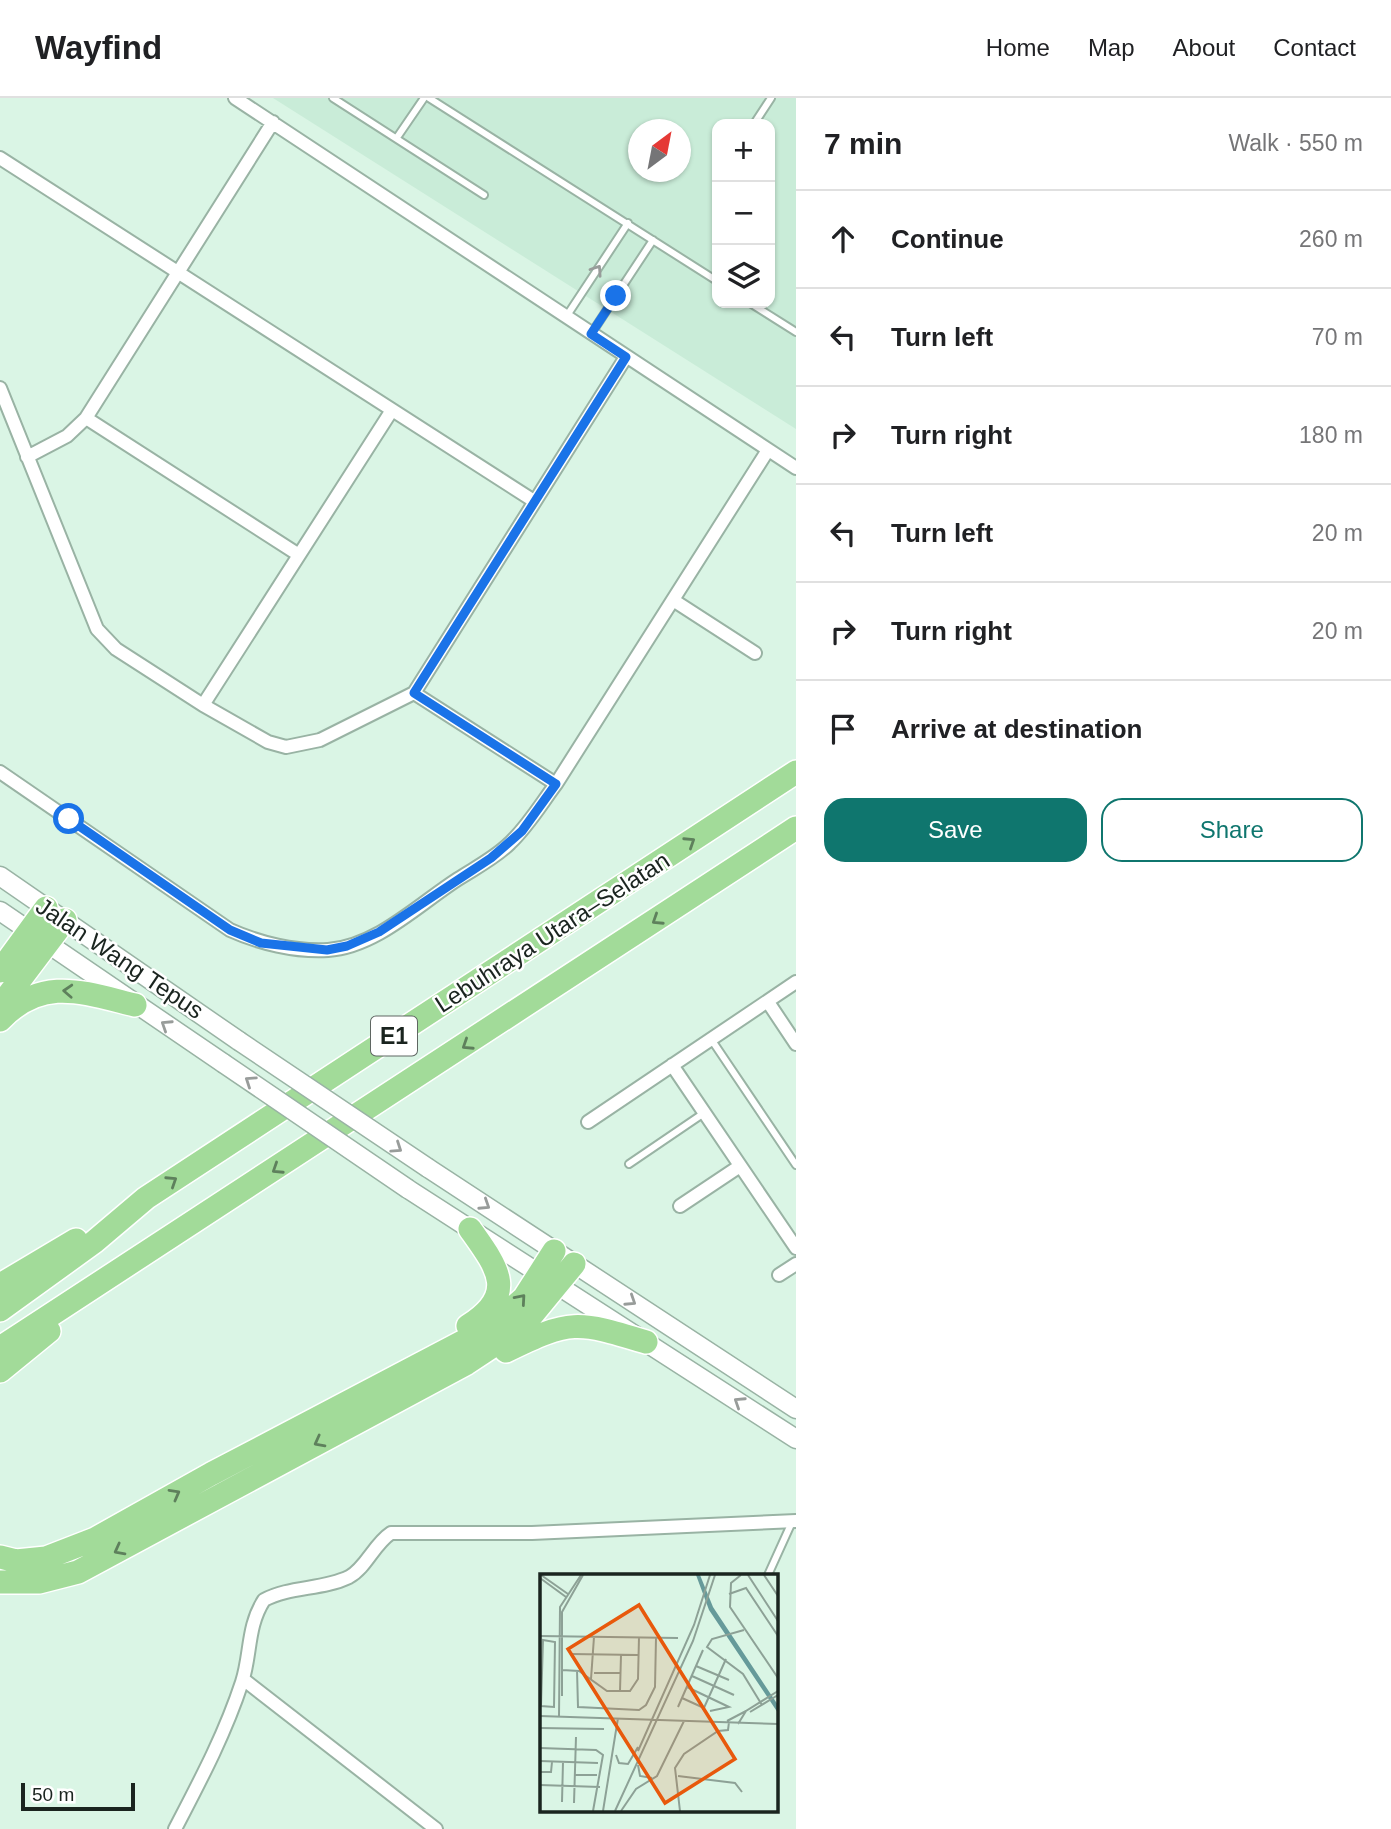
<!DOCTYPE html>
<meta charset="utf-8">
<style>
:root{--surface:#fff;--page:#f2f2f2;--text:#202124;--muted:#757577;--line:#e0e0e0;--accent:#0f766e}
body{margin:0;font-family:Helvetica,sans-serif;background:var(--page);color:var(--text)}
.controls{position:absolute;right:21px;top:21px;display:grid;overflow:hidden;border-radius:14px;box-shadow:0 2px 5px #0004}
.controls button{width:63px;height:63px;display:grid;place-items:center;padding:0;border:0;border-bottom:2px solid var(--line);background:var(--surface);color:var(--text);font:35px sans-serif}
.compass{position:absolute;left:628px;top:21px;width:63px;height:63px;border-radius:50%;background:var(--surface);box-shadow:0 2px 5px #0004;rotate:32deg}
.scale{position:absolute;left:21px;bottom:18px;width:114px;box-sizing:border-box;padding-left:7px;border:4px solid #1a241f;border-top:0;font-size:19px;line-height:24px;white-space:nowrap;color:#1a241f;-webkit-text-stroke:5px #fff;paint-order:stroke}
.stop{position:absolute;width:21px;height:21px;margin:-16px;border:5px solid #1a73e8;border-radius:50%;background:#fff}
.stop.end{background:#1a73e8;border-color:#fff;box-shadow:0 2px 7px #0008}
.list{margin:0;padding:0;list-style:none}
h2{display:flex;justify-content:space-between;align-items:center;height:91px;margin:0;padding:0 28px;font-size:30px}
h2 small{font-size:23px;font-weight:400;color:var(--muted)}
.list li{display:grid;grid-template-columns:46px 1fr auto;gap:21px;align-items:center;box-sizing:border-box;height:98px;padding:0 28px;border-top:2px solid var(--line)}
.list b{display:block;font-size:26px;white-space:nowrap}
.list em{font-size:23px;font-style:normal;color:var(--muted)}
.actions{display:flex;gap:14px;padding:21px 28px}
.actions a{flex:1;padding:16px 0;border:2px solid var(--accent);border-radius:21px;text-align:center;font-size:24px;color:var(--accent)}
.actions .main{background:var(--accent);color:#fff}
.icon{flex:none;width:38px;height:38px;fill:none;stroke:currentColor;stroke-width:2;stroke-linecap:round;stroke-linejoin:round}
.map{position:relative;flex:none;width:796px;height:1731px;overflow:hidden}
header{display:flex;align-items:center;gap:42px;box-sizing:border-box;height:98px;padding:0 35px;background:var(--surface);border-bottom:2px solid var(--line)}
header strong{font-size:33px}
nav{display:flex;gap:38px;margin-inline-start:auto;font-size:24px}
main{display:flex}
aside{flex:1;background:var(--surface)}
.map>svg:first-child{display:block}
.built{fill:#c9ecd8;fill-rule:evenodd}
.lines{fill:none;stroke-linecap:round;stroke-linejoin:round}
.service-casing{stroke:#99b3a4;stroke-width:10}
.minor-casing{stroke:#99b3a4;stroke-width:16}
.secondary-casing{stroke:#99b3a4;stroke-width:21}
.motorway-casing{stroke:#fff;stroke-width:26}
.service{stroke:#fff;stroke-width:6}
.minor{stroke:#fff;stroke-width:12}
.secondary{stroke:#fff;stroke-width:18}
.motorway{stroke:#a2db99;stroke-width:23}
.secondary-bridge-casing{stroke:#99b3a4;stroke-width:21;stroke-linecap:butt}
.secondary-bridge{stroke:#fff;stroke-width:18}
.oneway{stroke:#989c9a}
.oneway2{stroke:#5e805c}
.route{stroke:#1a73e8;stroke-width:9}
.labels{text-anchor:middle;dominant-baseline:central;stroke-width:5;stroke-linejoin:round;paint-order:stroke}
.shield{fill:#fff;stroke:#5f6662;stroke-width:2}
.shield-label{font-size:23px;font-weight:bold;fill:#1a241f}
.street-label{font-size:24px;fill:#1a241f;stroke:#fff}
.inset-road{fill:none;stroke:#8da196;stroke-width:2}
.view{fill:#e8590c;fill-opacity:0.15;stroke:#e8590c;stroke-width:3.5}
.inset-edge{fill:none;stroke:#1a241f;stroke-width:3.5}
</style>
<header>
<strong>Wayfind</strong>
<nav><a>Home</a><a>Map</a><a>About</a><a>Contact</a></nav>
</header>
<main>
<div class="map">
<svg width="796" height="1731" viewBox="0 0 796 1731">
<rect width="100%" height="100%" fill="#daf5e5"/>
<!-- built -->
<path class="built" d="M 273,0 L 796,0 L 796,331 ZM 717,26 L 770,26 L 770,205 L 717,205 ZM 638,32 L 680,32 L 680,74 L 638,74 Z"/>
<g class="lines">
<defs>
<path id="service" d="M 333,0 L 484,97
M 429,0 L 717,183
M 754,26 L 771,0
M 398,38 L 424,0
M 750,205 L 796,234
M 566,219 L 628,125
M 591,236 L 653,142
M 711,941 L 796,1067
M 629,1066 L 704,1015
M 768,1477 L 792,1424"/>
<path id="minor" d="M 235,0 L 796,370
M 0,60 L 534,403
M 0,290 L 97,531 L 116,551 L 203,607 L 268,644 L 286,649 L 320,642 L 414,595 L 626,259
M 86,320 L 299,457
M 27,359 L 67,338 L 86,320 L 273,24
M 673,502 L 755,555
M 414,595 L 556,686
M 203,607 L 392,312
M 0,674 L 230,832 C 259,845 295,854 328,852 C 376,849 419,806 458,781 C 475,770 495,760 510,745 C 528,728 541,706 556,686 L 768,352
M 768,904 L 796,946
M 672,967 L 796,1150
M 588,1024 L 796,884
M 680,1108 L 740,1068
M 779,1177 L 796,1166
M 243,1581 L 436,1731
M 175,1731 C 200,1683 225,1636 242,1584 C 251,1557 247,1528 264,1502 C 290,1488 322,1492 349,1479 C 366,1470 374,1446 391,1435 L 532,1435 L 796,1423"/>
<path id="secondary" d="M 0,778 L 239,943
M 0,813 L 223,965
M 428,1070 L 796,1311
M 408,1091 L 796,1341"/>
<path id="motorway" d="M 0,873 L 46,810
M 0,908 L 65,822
M 0,922 C 42,878 82,894 135,907
M 0,1187 L 76,1142
M 0,1212 L 94,1144 L 146,1100 L 796,674
M 468,1228 C 519,1196 497,1169 470,1131
M 0,1250 L 796,730
M 506,1253 C 571,1221 577,1223 646,1244
M 0,1273 L 49,1233
M 0,1459 L 16,1463 L 46,1460 L 95,1441 L 211,1376 L 491,1229 L 524,1200 L 554,1153
M 0,1484 L 39,1484 L 78,1474 L 467,1265 L 523,1228 L 574,1166"/>
</defs>
<!-- service casing -->
<use href="#service" class="service-casing"/>
<!-- minor casing -->
<use href="#minor" class="minor-casing"/>
<!-- secondary casing -->
<use href="#secondary" class="secondary-casing"/>
<!-- motorway casing -->
<use href="#motorway" class="motorway-casing"/>
<!-- service -->
<use href="#service" class="service"/>
<!-- minor -->
<use href="#minor" class="minor"/>
<!-- secondary -->
<use href="#secondary" class="secondary"/>
<!-- motorway -->
<use href="#motorway" class="motorway"/>
<defs>
<path id="secondary-bridge" d="M 239,943 L 428,1070
M 223,965 L 408,1091"/>
</defs>
<!-- secondary-bridge casing -->
<use href="#secondary-bridge" class="secondary-bridge-casing"/>
<!-- secondary-bridge -->
<use href="#secondary-bridge" class="secondary-bridge"/>
</g>
<!-- one-way arrows -->
<defs><path id="oneway-chevron" d="M-2-3.5L2.5 0L-2 3.5" fill="none" stroke-width="1.6" stroke-linecap="round" stroke-linejoin="round" transform="scale(1.75)"/></defs>
<g class="oneway">
<use href="#oneway-chevron" transform="translate(597 172) rotate(-56)"/>
<use href="#oneway-chevron" transform="translate(166 927) rotate(-147)"/>
<use href="#oneway-chevron" transform="translate(250 983) rotate(-146)"/>
<use href="#oneway-chevron" transform="translate(397 1050) rotate(34)"/>
<use href="#oneway-chevron" transform="translate(485 1107) rotate(33)"/>
<use href="#oneway-chevron" transform="translate(631 1203) rotate(33)"/>
<use href="#oneway-chevron" transform="translate(739 1304) rotate(-147)"/>
</g>
<g class="oneway2">
<use href="#oneway-chevron" transform="translate(690 744) rotate(-33)"/>
<use href="#oneway-chevron" transform="translate(657 822) rotate(147)"/>
<use href="#oneway-chevron" transform="translate(68 893) rotate(-177)"/>
<use href="#oneway-chevron" transform="translate(467 947) rotate(147)"/>
<use href="#oneway-chevron" transform="translate(277 1071) rotate(147)"/>
<use href="#oneway-chevron" transform="translate(172 1083) rotate(-33)"/>
<use href="#oneway-chevron" transform="translate(521 1201) rotate(-49)"/>
<use href="#oneway-chevron" transform="translate(319 1344) rotate(152)"/>
<use href="#oneway-chevron" transform="translate(175 1396) rotate(-29)"/>
<use href="#oneway-chevron" transform="translate(119 1452) rotate(152)"/>
</g>
<g class="lines">
<!-- route -->
<path class="route" d="M 69,721 L 230,832 L 261,845 L 327,852 L 347,848 L 379,834 L 491,760 L 522,733 L 556,686 L 414,595 L 626,259 L 591,236 L 616,198"/>
</g>
<g class="labels">
<!-- shield labels -->
<rect class="shield" x="371" y="918.5" width="46" height="39" rx="5"/>
<g class="shield-label">
<text x="394" y="938">E1</text>
</g>
<!-- street labels -->
<g class="street-label">
<text transform="translate(552 834) rotate(-33)">Lebuhraya Utara–Selatan</text>
<text transform="translate(120 860) rotate(34)">Jalan Wang Tepus</text>
</g>
</g>
<!-- overview -->
<g transform="translate(540 1476)">
<rect width="238" height="238" fill="#daf5e5"/>
<path d="M 156,1 L 160,1 L 173,33 L 238,131 L 238,139 L 169,36 Z" fill="#669a9a"/>
<path class="inset-road" d="M 1,1 L 28,20M 201,1 L 191,9 L 190,33 L 238,104M 208,1 L 238,47M 224,1 L 238,22M 0,4 L 26,23M 189,20 L 206,14 L 238,62M 204,56 L 172,65 L 167,73 L 203,100 L 222,131M 0,62 L 138,64M 3,66 L 15,68 L 14,133 L 1,132 ZM 31,80 L 98,81M 156,92 L 189,106M 22,96 L 39,97 L 67,117 L 90,117 L 98,105 L 99,63M 37,96 L 38,133 L 99,136 L 106,131 L 115,113 L 116,64M 54,99 L 80,99M 152,102 L 194,121M 51,105 L 54,63M 147,113 L 189,133 L 170,137M 80,117 L 81,81M 22,122 L 22,38 L 43,1M 142,124 L 164,134M 138,133 L 163,76M 163,136 L 186,85M 210,138 L 238,121M 0,142 L 238,150M 19,143 L 20,33 L 41,1M 187,147 L 206,137M 198,150 L 206,137 L 238,117M 0,154 L 64,155M 0,174 L 56,176 L 63,181 L 53,237M 98,177 L 154,51 L 170,1M 76,181 L 79,189 L 88,190 L 98,173M 0,187 L 58,189M 98,191 L 100,202 L 112,204M 0,198 L 11,198 L 12,188M 35,201 L 57,201M 138,202 L 195,209 L 202,218M 0,211 L 60,213M 22,228 L 23,188M 34,229 L 36,163M 63,237 L 78,144M 75,237 L 153,67 L 175,1M 81,237 L 96,215 L 117,202 L 144,147M 140,237 L 135,194 L 144,180 L 178,157 L 188,156 L 189,148"/>
<path class="view" d="M 99,31 L 195,185 L 125,229 L 28,75 Z"/>
<rect width="238" height="238" class="inset-edge"/>
</g>
</svg>
<div class="controls">
<button>+</button>
<button>−</button>
<button><svg class="icon" aria-label="layers" viewBox="0 0 24 24"><path d="M12 4l9 5-9 5-9-5zM3 14l9 5 9-5"/></svg></button>
</div>
<svg class="compass" viewBox="-18 -18 36 36"><path d="M0-13l5 13h-10z" fill="#e53935"/><path d="M0 13l5-13h-10z" fill="#757577"/></svg>
<div class="scale">50 m</div>
<div class="stop" style="left:69px;top:721px"></div>
<div class="stop end" style="left:616px;top:198px"></div>
</div>
<aside>
<h2>7 min<small>Walk · 550 m</small></h2>
<ul class="list">
<li><svg class="icon" aria-label="ahead" viewBox="0 0 24 24"><path d="M12 20V5M6 11l6-6 6 6"/></svg><div><b>Continue</b></div><em>260 m</em></li>
<li><svg class="icon" aria-label="left" viewBox="0 0 24 24"><path d="M17 20v-9H6M10 6l-5 5 5 5"/></svg><div><b>Turn left</b></div><em>70 m</em></li>
<li><svg class="icon" aria-label="right" viewBox="0 0 24 24"><path d="M7 20v-9h11M14 6l5 5-5 5"/></svg><div><b>Turn right</b></div><em>180 m</em></li>
<li><svg class="icon" aria-label="left" viewBox="0 0 24 24"><path d="M17 20v-9H6M10 6l-5 5 5 5"/></svg><div><b>Turn left</b></div><em>20 m</em></li>
<li><svg class="icon" aria-label="right" viewBox="0 0 24 24"><path d="M7 20v-9h11M14 6l5 5-5 5"/></svg><div><b>Turn right</b></div><em>20 m</em></li>
<li><svg class="icon" aria-label="arrive" viewBox="0 0 24 24"><path d="M6 21V4h12l-3 4 3 4H6"/></svg><div><b>Arrive at destination</b></div></li>
</ul>
<div class="actions"><a class="main">Save</a><a>Share</a></div>
</aside>
</main>
